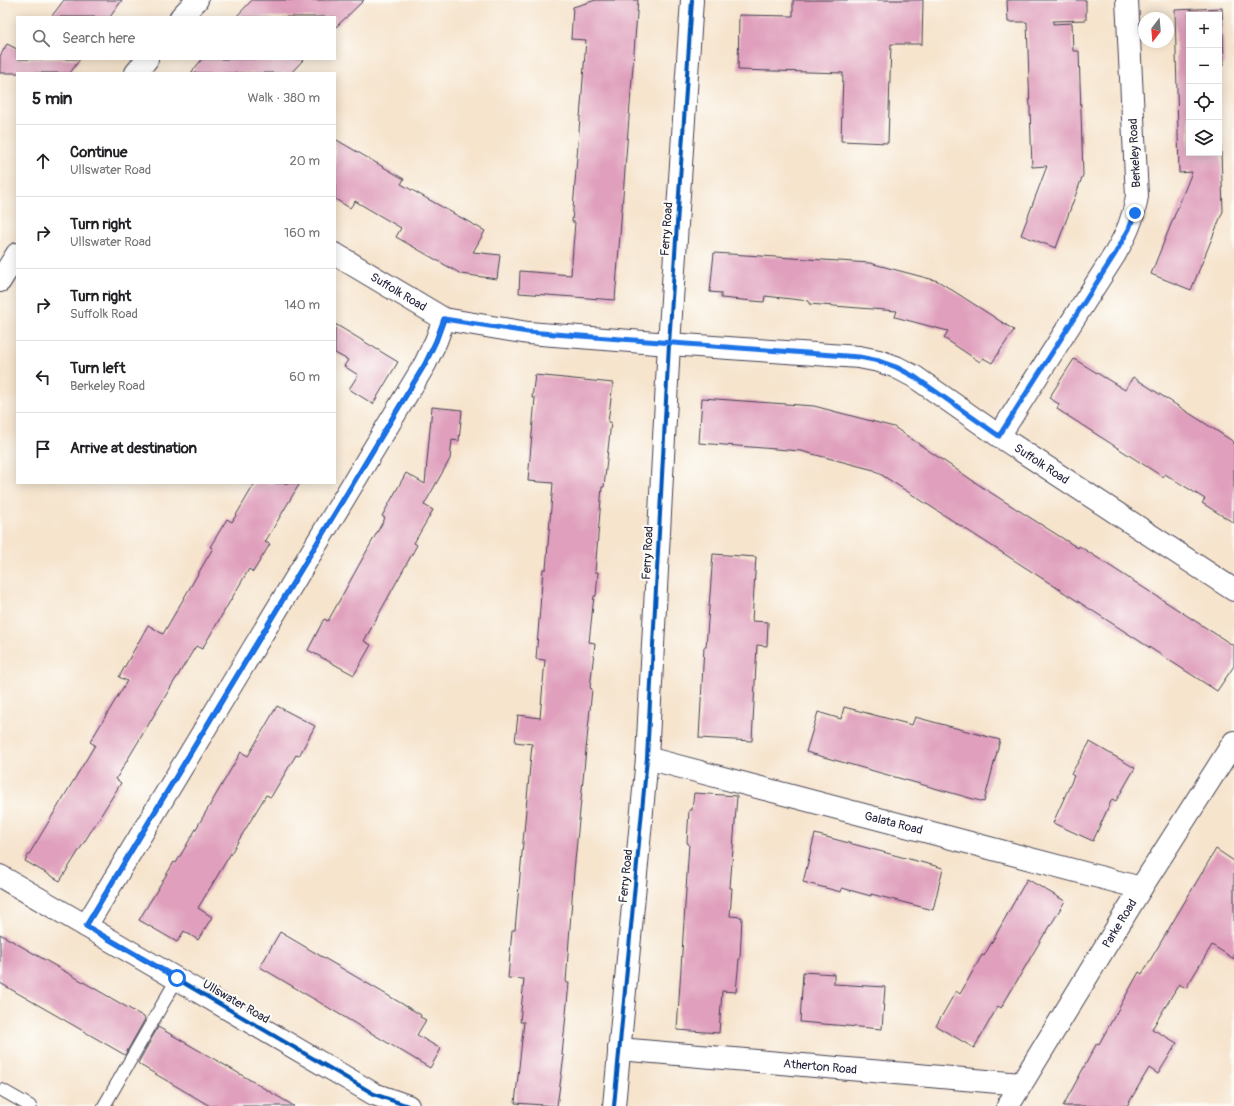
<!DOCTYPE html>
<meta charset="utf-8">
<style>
:root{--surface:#fff;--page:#f2f2f2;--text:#202124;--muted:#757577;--line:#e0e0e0}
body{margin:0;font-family:Pangolin,sans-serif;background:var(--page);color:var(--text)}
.controls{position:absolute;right:12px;top:12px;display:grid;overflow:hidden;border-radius:0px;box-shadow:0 2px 10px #0003}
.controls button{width:36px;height:36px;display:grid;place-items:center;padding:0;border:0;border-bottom:1px solid var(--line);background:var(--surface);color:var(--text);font:20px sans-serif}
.compass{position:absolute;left:1138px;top:12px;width:36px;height:36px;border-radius:50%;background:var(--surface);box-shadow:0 2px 10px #0003;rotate:196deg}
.stop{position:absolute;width:12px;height:12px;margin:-9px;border:3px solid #1a73e8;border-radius:50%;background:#fff}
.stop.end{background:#1a73e8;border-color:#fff;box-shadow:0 1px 4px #0008}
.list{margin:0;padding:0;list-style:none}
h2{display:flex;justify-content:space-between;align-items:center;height:52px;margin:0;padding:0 16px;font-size:17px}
h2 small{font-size:13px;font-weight:400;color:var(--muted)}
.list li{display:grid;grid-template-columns:26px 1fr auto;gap:12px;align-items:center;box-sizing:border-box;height:72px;padding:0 16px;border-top:1px solid var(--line)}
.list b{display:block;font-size:15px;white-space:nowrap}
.list p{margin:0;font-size:13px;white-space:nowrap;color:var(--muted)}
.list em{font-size:13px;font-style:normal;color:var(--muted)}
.icon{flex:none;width:22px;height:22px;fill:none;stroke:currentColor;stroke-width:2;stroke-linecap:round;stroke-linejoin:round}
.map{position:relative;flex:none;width:1234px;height:1106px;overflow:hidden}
.search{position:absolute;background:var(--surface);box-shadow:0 2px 10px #0003;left:16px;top:16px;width:320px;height:44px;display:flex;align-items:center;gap:10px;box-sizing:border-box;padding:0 14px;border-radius:0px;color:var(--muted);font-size:15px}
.panel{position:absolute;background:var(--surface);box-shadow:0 2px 10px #0003;left:16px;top:72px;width:320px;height:412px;border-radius:0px}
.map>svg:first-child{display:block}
.building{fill:#e0a0bd}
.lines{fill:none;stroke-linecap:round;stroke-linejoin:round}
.service-casing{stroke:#423f51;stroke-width:14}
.minor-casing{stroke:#423f51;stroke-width:24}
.tertiary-casing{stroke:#423f51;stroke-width:24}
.service{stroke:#fff;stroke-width:12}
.minor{stroke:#fff;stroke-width:22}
.tertiary{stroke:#fff;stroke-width:22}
.cycleway-casing{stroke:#fdfcf7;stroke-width:6}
.cycleway{stroke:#0057b8;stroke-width:4}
.route{stroke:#1a73e8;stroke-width:5}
.labels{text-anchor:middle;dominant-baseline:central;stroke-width:4;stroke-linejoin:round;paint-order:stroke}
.street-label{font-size:12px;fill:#22223b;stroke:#fdfcf7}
</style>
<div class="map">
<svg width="1234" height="1106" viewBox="0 0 1234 1106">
<rect width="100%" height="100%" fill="#fdfcf7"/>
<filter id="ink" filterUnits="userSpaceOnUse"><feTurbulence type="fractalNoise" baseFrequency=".025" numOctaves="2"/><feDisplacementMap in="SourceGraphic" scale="8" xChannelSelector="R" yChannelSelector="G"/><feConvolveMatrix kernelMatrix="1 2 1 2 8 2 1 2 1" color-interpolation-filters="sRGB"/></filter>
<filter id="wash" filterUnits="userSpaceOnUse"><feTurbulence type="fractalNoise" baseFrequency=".012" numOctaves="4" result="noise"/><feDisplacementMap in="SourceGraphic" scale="16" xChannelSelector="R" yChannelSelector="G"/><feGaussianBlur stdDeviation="0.9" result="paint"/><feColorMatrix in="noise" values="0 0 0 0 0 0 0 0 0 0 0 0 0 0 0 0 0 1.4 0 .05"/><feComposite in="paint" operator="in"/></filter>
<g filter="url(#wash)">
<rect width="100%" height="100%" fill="#f6e4cd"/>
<g id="blocks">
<!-- building -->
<path class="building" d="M 64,0 L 122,0 L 110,17 L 51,17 Z
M 252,0 L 364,0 L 335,28 L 335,17 L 236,17 Z
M 596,0 L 638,0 L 615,300 L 519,293 L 520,271 L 571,275 L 575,222 L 572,222 L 586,40 L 571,39 L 573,7 Z
M 793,0 L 923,0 L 922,44 L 891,44 L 888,143 L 841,141 L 843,73 L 738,70 L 739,15 L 793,16 Z
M 1007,0 L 1086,0 L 1086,20 L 1053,21 L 1053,24 L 1072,23 L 1073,51 L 1079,51 L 1083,175 L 1056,248 L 1021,235 L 1047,166 L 1032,167 L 1027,22 L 1008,22 Z
M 1222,8 L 1224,65 L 1219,65 L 1219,15 L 1189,15 L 1189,153 L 1219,153 L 1219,90 L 1223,211 L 1191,290 L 1151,274 L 1192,172 L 1179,173 L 1175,10 Z
M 7,44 L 17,49 L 17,59 L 80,59 L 70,73 L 0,73 L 0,56 Z
M 202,59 L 304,59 L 291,73 L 191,73 Z
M 335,139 L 404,179 L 401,184 L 485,231 L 473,252 L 500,255 L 497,279 L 461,274 L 396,237 L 401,228 L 355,201 L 350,208 L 335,199 Z
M 714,253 L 870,263 L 938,281 L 1014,330 L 992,363 L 983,358 L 980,362 L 944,338 L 948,331 L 895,317 L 897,311 L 809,304 L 809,301 L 765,296 L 764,302 L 721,298 L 721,293 L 710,292 Z
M 335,324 L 398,362 L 373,404 L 349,389 L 358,375 L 344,366 L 348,360 L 335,353 Z
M 1074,359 L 1125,390 L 1133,377 L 1234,442 L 1234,523 L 1202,503 L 1205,499 L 1165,474 L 1163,477 L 1057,409 L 1059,404 L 1049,398 Z
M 535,375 L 613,383 L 608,422 L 611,422 L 604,487 L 602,487 L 595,572 L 598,572 L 596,596 L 594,596 L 589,642 L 595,643 L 590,688 L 592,689 L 574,871 L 567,968 L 566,983 L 569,983 L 562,1055 L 564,1056 L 557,1106 L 515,1103 L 524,1022 L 520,1022 L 524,979 L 508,978 L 512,930 L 515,930 L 532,744 L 515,742 L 518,715 L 540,718 L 545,660 L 536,659 L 543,569 L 546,569 L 553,483 L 528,481 L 535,398 L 532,398 Z
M 702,398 L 814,406 L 894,427 L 985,489 L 1078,548 L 1079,546 L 1234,646 L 1234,666 L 1217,691 L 874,470 L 801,451 L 699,443 Z
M 432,407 L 462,410 L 459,441 L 452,440 L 450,459 L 424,505 L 433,510 L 414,543 L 417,545 L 364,641 L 371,645 L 354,675 L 308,650 L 324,619 L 328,621 L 385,518 L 382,516 L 406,473 L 425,484 Z
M 255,483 L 300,483 L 265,542 L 270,544 L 253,572 L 249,569 L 202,649 L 196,646 L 172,685 L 116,779 L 121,783 L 60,881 L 25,861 L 95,745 L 90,742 L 127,681 L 119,677 L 148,625 L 163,634 L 213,548 L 210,547 L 227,519 L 232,522 Z
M 713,554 L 756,557 L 752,621 L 768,622 L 767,646 L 757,645 L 752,741 L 699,738 L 704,647 L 706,647 Z
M 277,706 L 315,726 L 299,756 L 296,755 L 271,797 L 266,795 L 198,908 L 212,917 L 198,940 L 184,931 L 177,942 L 139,920 L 174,862 L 176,863 L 241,752 L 248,756 Z
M 844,707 L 912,725 L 915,717 L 1000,740 L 984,802 L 806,752 L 818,712 L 841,719 Z
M 1090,742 L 1135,768 L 1116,801 L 1112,799 L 1093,841 L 1053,823 L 1074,776 L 1071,774 Z
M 694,793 L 737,796 L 730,888 L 732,888 L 730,916 L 742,917 L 740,959 L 739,959 L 736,992 L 722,991 L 719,1033 L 677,1030 L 689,844 L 687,843 L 689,810 L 692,810 Z
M 815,834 L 943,868 L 933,910 L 871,894 L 871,896 L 842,888 L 841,892 L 803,882 Z
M 1216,849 L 1234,861 L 1234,959 L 1212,945 L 1186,988 L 1179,984 L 1152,1029 L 1177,1043 L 1158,1074 L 1149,1068 L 1127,1106 L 1063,1106 L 1097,1043 L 1099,1044 L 1139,972 L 1142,974 Z
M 1027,879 L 1065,901 L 1046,933 L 1045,933 L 1001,1008 L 998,1006 L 974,1048 L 936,1026 L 956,991 L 960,994 L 982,955 L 984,956 Z
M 280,932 L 421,1015 L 420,1017 L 426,1020 L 417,1035 L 441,1049 L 430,1068 L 260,967 Z
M 0,934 L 144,1017 L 145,1019 L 125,1055 L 0,983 Z
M 803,972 L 834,974 L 834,984 L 885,987 L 882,1029 L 800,1022 Z
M 158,1027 L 228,1067 L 294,1106 L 210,1106 L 140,1065 L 138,1063 Z"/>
</g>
</g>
<g filter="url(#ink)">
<use href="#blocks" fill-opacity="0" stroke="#423f51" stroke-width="1"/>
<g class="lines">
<defs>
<path id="service" d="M 2,1090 L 30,1106
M 104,1106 L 177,979"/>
<g id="minor">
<path d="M 181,17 L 197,0"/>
<path d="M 136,73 L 147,59"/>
<path id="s1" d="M 335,254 L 444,319 L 528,333 L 669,344"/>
<path d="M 0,281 L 17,254"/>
<path d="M 999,436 L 1115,254 C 1126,235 1134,218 1137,196 L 1127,0"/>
<path id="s2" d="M 647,758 L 1141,888"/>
<path d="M 0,876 L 86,926"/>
<path id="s3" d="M 619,1049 L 1021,1084"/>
<path d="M 408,1106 L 374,1094 L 86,926 L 425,364 L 436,341 L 444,319"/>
<path id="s4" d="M 1008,1106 L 1141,888 L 1234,742"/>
</g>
<g id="tertiary">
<path id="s5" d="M 669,344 L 859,357 L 879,361 L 896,367 L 915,377 L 999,436 L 1234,590"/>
<path d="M 614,1106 L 647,758 L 669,344 L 692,0"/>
</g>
</defs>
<!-- service casing -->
<use href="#service" class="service-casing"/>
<!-- minor casing -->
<use href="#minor" class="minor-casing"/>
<!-- tertiary casing -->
<use href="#tertiary" class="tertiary-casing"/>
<!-- service -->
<use href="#service" class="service"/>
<!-- minor -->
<use href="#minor" class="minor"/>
<!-- tertiary -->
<use href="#tertiary" class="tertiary"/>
<defs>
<path id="cycleway" d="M 408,1106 L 374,1094 L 86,926 L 425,364 L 436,341 L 444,319
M 614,1106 L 647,758 L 669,344 L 692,0"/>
</defs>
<!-- cycleway casing -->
<use href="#cycleway" class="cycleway-casing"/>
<!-- cycleway -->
<use href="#cycleway" class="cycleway"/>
</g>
</g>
<g class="lines" filter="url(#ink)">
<!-- route -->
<path class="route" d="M 177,978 L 86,926 L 425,364 L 436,341 L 444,319 L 528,332 L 859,357 L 879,361 L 896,367 L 915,377 L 999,436 L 1115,254 L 1129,229 L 1135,213"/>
</g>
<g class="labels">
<!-- street labels -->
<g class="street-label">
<text transform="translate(1135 153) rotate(-93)">Berkeley Road</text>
<text transform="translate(667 229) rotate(-86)">Ferry Road</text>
<text stroke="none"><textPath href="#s1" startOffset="74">Suffolk Road</textPath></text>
<text stroke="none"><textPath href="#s5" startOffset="404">Suffolk Road</textPath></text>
<text transform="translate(648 553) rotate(-87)">Ferry Road</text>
<text stroke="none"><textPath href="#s2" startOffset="255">Galata Road</textPath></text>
<text transform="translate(626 876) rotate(-84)">Ferry Road</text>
<text stroke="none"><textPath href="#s4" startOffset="214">Parke Road</textPath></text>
<text transform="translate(236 1002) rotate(30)">Ullswater Road</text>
<text stroke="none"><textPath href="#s3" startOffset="202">Atherton Road</textPath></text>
</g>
</g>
</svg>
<div class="controls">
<button>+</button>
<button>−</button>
<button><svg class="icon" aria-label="locate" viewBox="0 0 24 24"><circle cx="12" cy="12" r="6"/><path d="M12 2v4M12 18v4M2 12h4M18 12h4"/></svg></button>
<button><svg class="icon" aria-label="layers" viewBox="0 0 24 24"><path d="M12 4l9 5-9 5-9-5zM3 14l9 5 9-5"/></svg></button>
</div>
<svg class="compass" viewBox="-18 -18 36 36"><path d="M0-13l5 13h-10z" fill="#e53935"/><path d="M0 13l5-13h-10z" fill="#757577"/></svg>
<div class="stop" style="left:177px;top:978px"></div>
<div class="stop end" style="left:1135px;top:213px"></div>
<div class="search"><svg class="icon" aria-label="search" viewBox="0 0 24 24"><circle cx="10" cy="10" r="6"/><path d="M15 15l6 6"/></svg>Search here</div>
<section class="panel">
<h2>5 min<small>Walk · 380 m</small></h2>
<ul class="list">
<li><svg class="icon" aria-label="ahead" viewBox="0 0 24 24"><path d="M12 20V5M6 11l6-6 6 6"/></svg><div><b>Continue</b><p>Ullswater Road</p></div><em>20 m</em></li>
<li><svg class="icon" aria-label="right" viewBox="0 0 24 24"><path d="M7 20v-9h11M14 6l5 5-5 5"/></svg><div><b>Turn right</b><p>Ullswater Road</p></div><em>160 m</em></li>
<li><svg class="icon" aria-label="right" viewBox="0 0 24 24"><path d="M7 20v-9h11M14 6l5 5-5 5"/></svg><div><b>Turn right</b><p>Suffolk Road</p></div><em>140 m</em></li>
<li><svg class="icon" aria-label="left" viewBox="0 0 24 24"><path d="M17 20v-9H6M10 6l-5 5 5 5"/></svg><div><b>Turn left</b><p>Berkeley Road</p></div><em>60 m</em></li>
<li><svg class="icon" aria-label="arrive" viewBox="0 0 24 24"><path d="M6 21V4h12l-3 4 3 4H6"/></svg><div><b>Arrive at destination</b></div></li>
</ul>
</section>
</div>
